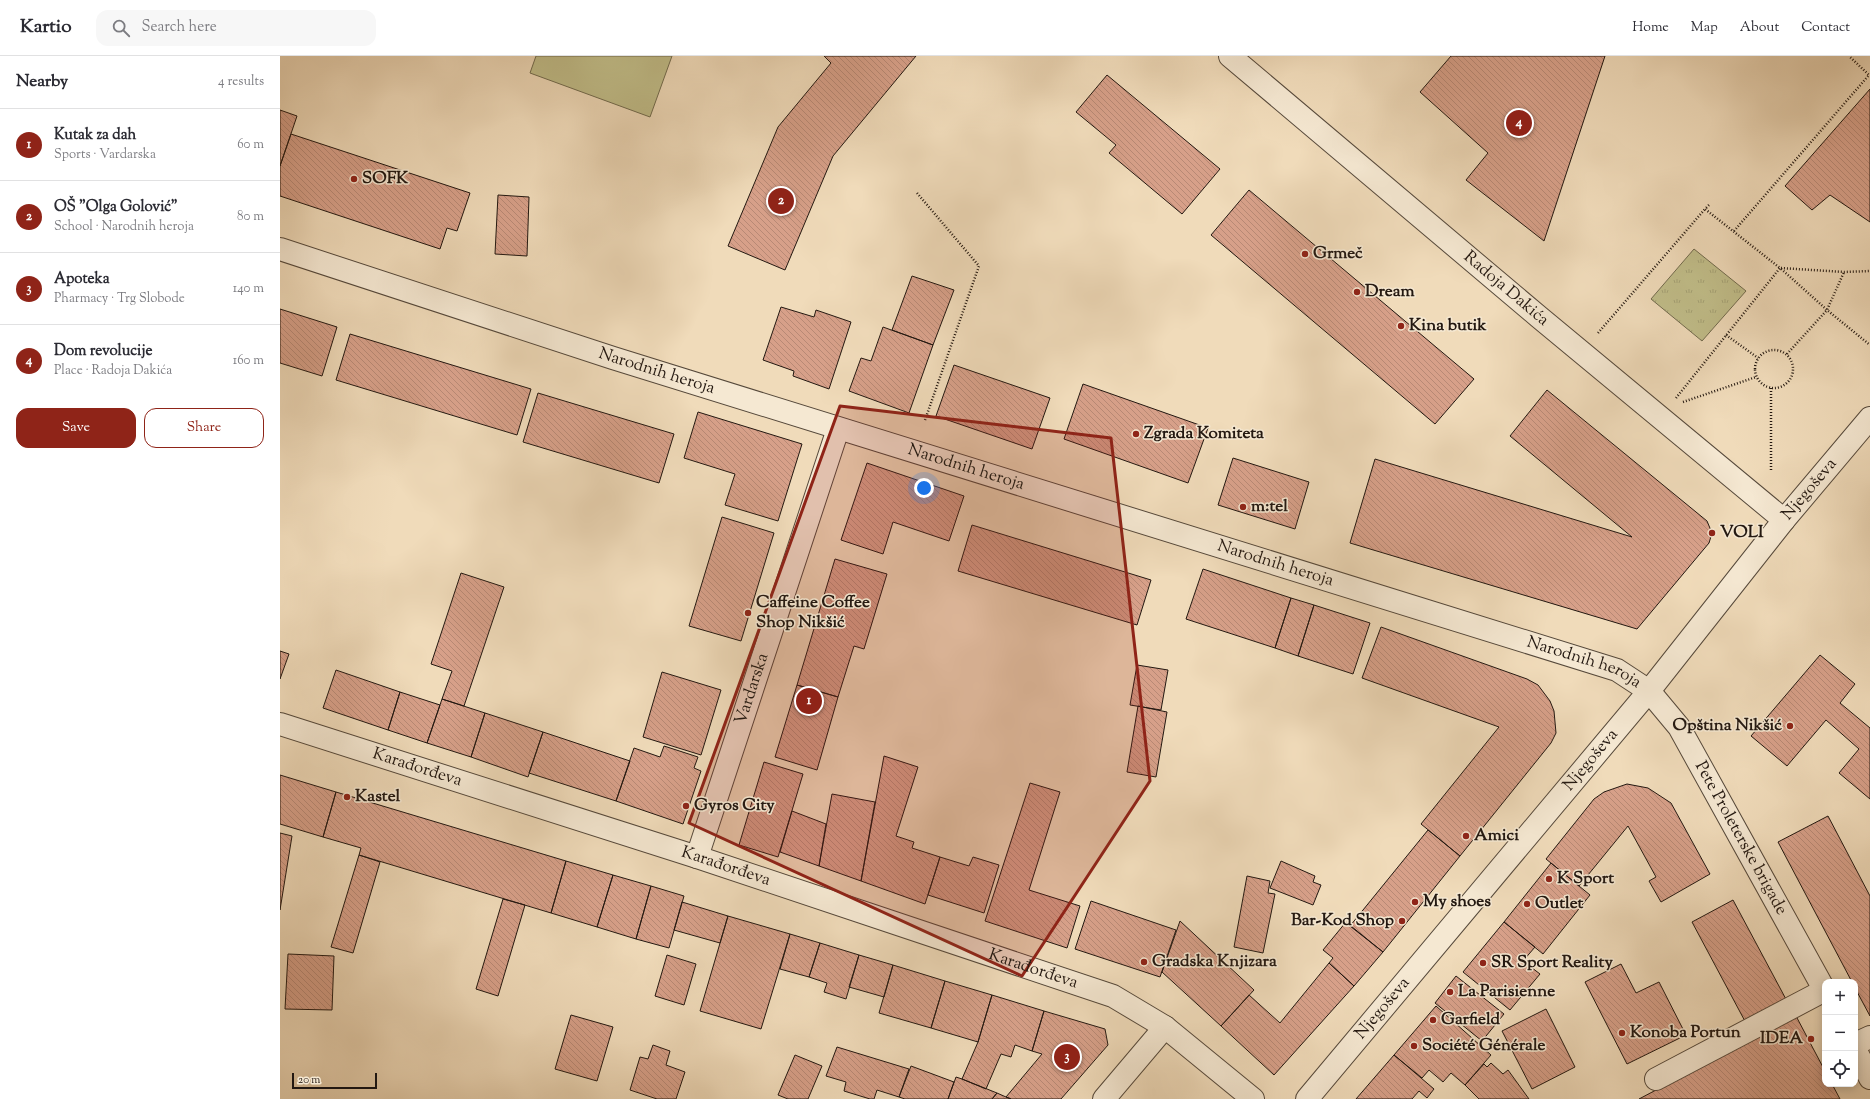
<!DOCTYPE html>
<meta charset="utf-8">
<style>
:root{--surface:#fff;--page:#f7f7f7;--text:#2b2b33;--muted:#7c7c81;--line:#e1e1e2;--accent:#8f2418}
body{margin:0;font-family:"Sorts Mill Goudy",serif;background:var(--page);color:var(--text)}
.controls{position:absolute;right:12px;bottom:12px;display:grid;overflow:hidden;border-radius:8px;box-shadow:0 2px 10px #0003}
.controls button{width:36px;height:36px;display:grid;place-items:center;padding:0;border:0;border-bottom:1px solid var(--line);background:var(--surface);color:var(--text);font:20px sans-serif}
.scale{position:absolute;left:12px;bottom:10px;width:85px;box-sizing:border-box;padding-left:4px;border:2px solid #231811;border-top:0;font-size:11px;line-height:14px;white-space:nowrap;color:#231811;-webkit-text-stroke:3px #f5e8d2;paint-order:stroke}
.you{position:absolute;left:644px;top:432px;width:14px;height:14px;margin:-10px;border:3px solid #fff;border-radius:50%;background:#1a73e8;box-shadow:0 0 0 6px #1a73e833}
.badge{display:grid;place-items:center;width:26px;height:26px;border-radius:50%;background:var(--accent);color:#fff;font-size:13px;font-weight:700}
.pin{position:absolute;translate:-50% -50%;border:2px solid #fff;box-shadow:0 1px 4px #0006}
.list{margin:0;padding:0;list-style:none}
h2{display:flex;justify-content:space-between;align-items:center;height:52px;margin:0;padding:0 16px;font-size:17px}
h2 small{font-size:13px;font-weight:400;color:var(--muted)}
.list li{display:grid;grid-template-columns:26px 1fr auto;gap:12px;align-items:center;box-sizing:border-box;height:72px;padding:0 16px;border-top:1px solid var(--line)}
.list b{display:block;font-size:15px;white-space:nowrap}
.list p{margin:0;font-size:13px;white-space:nowrap;color:var(--muted)}
.list em{font-size:13px;font-style:normal;color:var(--muted)}
.actions{display:flex;gap:8px;padding:12px 16px}
.actions a{flex:1;padding:9px 0;border:1px solid var(--accent);border-radius:12px;text-align:center;font-size:14px;color:var(--accent)}
.actions .main{background:var(--accent);color:#fff}
.icon{flex:none;width:22px;height:22px;fill:none;stroke:currentColor;stroke-width:2;stroke-linecap:round;stroke-linejoin:round}
.map{position:relative;flex:none;width:1590px;height:1043px;overflow:hidden}
header{display:flex;align-items:center;gap:24px;box-sizing:border-box;height:56px;padding:0 20px;background:var(--surface);border-bottom:1px solid var(--line)}
header strong{font-size:19px}
nav{display:flex;gap:22px;margin-inline-start:auto;font-size:14px}
.search{width:280px;height:36px;background:var(--page);display:flex;align-items:center;gap:10px;box-sizing:border-box;padding:0 14px;border-radius:12px;color:var(--muted);font-size:15px}
main{display:flex}
aside{flex:1;background:var(--surface)}
.map>svg:first-child{display:block}
.park{fill:url(#park-tufts);stroke:#726b4e}
.pitch{fill:#c1be8a;stroke:#726b4e}
.building{fill:url(#building-back-hatch);stroke:#231811}
.lines{fill:none;stroke-linecap:round;stroke-linejoin:round}
.minor-casing{stroke:#56493b;stroke-width:24}
.path{stroke:#231811;stroke-width:2.5;stroke-dasharray:1 2;stroke-linecap:butt}
.minor{stroke:#f5e8d2;stroke-width:22}
.marked{fill:#8f2418;fill-opacity:0.2;stroke:#8f2418;stroke-width:3;stroke-linejoin:round}
.poi-dot{fill:#8f2418;stroke:#f5e8d2;stroke-width:1.5}
.labels{text-anchor:middle;dominant-baseline:central;stroke-width:3;stroke-linejoin:round;paint-order:stroke}
.poi-label{font-size:17px;font-weight:bold;fill:#231811;stroke:#f5e8d2;text-anchor:start}
.street-label{font-size:17px;fill:#231811;stroke:#f5e8d2}
</style>
<header>
<strong>Kartio</strong>
<div class="search"><svg class="icon" aria-label="search" viewBox="0 0 24 24"><circle cx="10" cy="10" r="6"/><path d="M15 15l6 6"/></svg>Search here</div>
<nav><a>Home</a><a>Map</a><a>About</a><a>Contact</a></nav>
</header>
<main>
<aside>
<h2>Nearby<small>4 results</small></h2>
<ul class="list">
<li><span class="badge">1</span><div><b>Kutak za dah</b><p>Sports · Vardarska</p></div><em>60 m</em></li>
<li><span class="badge">2</span><div><b>OŠ &quot;Olga Golović&quot;</b><p>School · Narodnih heroja</p></div><em>80 m</em></li>
<li><span class="badge">3</span><div><b>Apoteka</b><p>Pharmacy · Trg Slobode</p></div><em>140 m</em></li>
<li><span class="badge">4</span><div><b>Dom revolucije</b><p>Place · Radoja Dakića</p></div><em>160 m</em></li>
</ul>
<div class="actions"><a class="main">Save</a><a>Share</a></div>
</aside>
<div class="map">
<svg width="1590" height="1043" viewBox="0 0 1590 1043">
<defs>
<pattern id="park-tufts" width="24" height="20" patternUnits="userSpaceOnUse"><rect width="24" height="20" fill="#c1be8a"/><path d="M3 7l-1-3M5 7V3M7 7l1-3M15 17l-1-3M17 17v-4M19 17l1-3" fill="none" stroke="#a6a376"/></pattern>
<pattern id="building-back-hatch" width="6" height="6" patternUnits="userSpaceOnUse"><rect width="6" height="6" fill="#d7a089"/><path d="M-1 5l2 2M0 0l6 6M5-1l2 2" fill="none" stroke="#b88975"/></pattern>
</defs>
<rect width="100%" height="100%" fill="#f0dbba"/>
<filter id="stains"><feTurbulence type="fractalNoise" baseFrequency=".005" numOctaves="4"/><feColorMatrix values="0 0 0 0 .2 0 0 0 0 .09 0 0 0 0 .02 0 0 0 .5 -.17"/></filter>
<radialGradient id="worn" r=".72"><stop offset=".6" stop-color="#630" stop-opacity="0"/><stop offset="1" stop-color="#630" stop-opacity=".3"/></radialGradient>
<!-- park -->
<path class="park" d="M 1414,193 L 1466,235 L 1422,285 L 1371,243 Z"/>
<!-- pitch -->
<path class="pitch" d="M 256,0 L 392,0 L 370,61 L 250,17 Z"/>
<!-- building -->
<path class="building" d="M 544,0 L 636,0 L 553,100 L 505,214 L 448,190 L 498,71 L 551,7 Z
M 1171,0 L 1325,0 L 1264,185 L 1186,124 L 1208,97 L 1140,36 Z
M 827,19 L 940,113 L 902,158 L 829,97 L 836,89 L 796,56 Z
M 1590,33 L 1590,166 L 1550,139 L 1532,154 L 1505,130 Z
M 0,54 L 17,60 L 0,110 Z
M 11,78 L 190,137 L 177,175 L 167,172 L 160,193 L 0,140 L 0,110 Z
M 969,134 L 1194,323 L 1155,368 L 931,179 Z
M 218,139 L 249,141 L 247,200 L 215,198 Z
M 632,220 L 674,234 L 653,289 L 612,274 Z
M 501,251 L 534,261 L 536,254 L 571,266 L 549,333 L 513,320 L 514,315 L 483,304 Z
M 0,253 L 57,271 L 42,320 L 0,307 Z
M 603,271 L 653,289 L 629,357 L 569,335 L 581,302 L 591,305 Z
M 70,278 L 251,333 L 237,379 L 56,324 Z
M 674,309 L 770,342 L 752,393 L 656,360 Z
M 803,328 L 928,372 L 908,427 L 784,383 Z
M 1267,334 L 1427,465 L 1432,477 L 1429,487 L 1357,573 L 1070,487 L 1095,403 L 1352,481 L 1230,380 Z
M 258,337 L 394,378 L 379,427 L 243,386 Z
M 418,356 L 522,388 L 498,465 L 445,449 L 455,418 L 404,402 Z
M 953,402 L 1029,426 L 1015,473 L 938,449 Z
M 587,407 L 684,440 L 669,485 L 613,466 L 603,498 L 561,484 Z
M 442,461 L 494,477 L 461,585 L 409,570 Z
M 692,469 L 871,524 L 857,569 L 678,515 Z
M 555,503 L 607,518 L 584,593 L 574,590 L 558,641 L 517,629 Z
M 923,513 L 1011,542 L 995,592 L 906,563 Z
M 181,517 L 224,531 L 184,650 L 162,643 L 172,615 L 151,608 Z
M 1011,542 L 1034,549 L 1018,600 L 995,592 Z
M 1034,549 L 1090,567 L 1073,618 L 1018,600 Z
M 1101,571 L 1247,623 L 1258,629 L 1270,645 L 1274,655 L 1276,677 L 1271,687 L 1180,800 L 1141,768 L 1219,671 L 1082,622 Z
M 0,595 L 9,598 L 0,623 Z
M 1540,599 L 1575,628 L 1560,647 L 1590,672 L 1590,743 L 1559,717 L 1579,693 L 1546,664 L 1507,710 L 1471,680 Z
M 857,609 L 888,614 L 881,654 L 850,649 Z
M 56,614 L 120,636 L 108,674 L 43,652 Z
M 382,616 L 441,634 L 421,699 L 363,681 Z
M 517,629 L 558,641 L 537,714 L 495,701 Z
M 120,636 L 160,649 L 147,687 L 108,674 Z
M 162,643 L 205,657 L 191,701 L 147,687 Z
M 858,650 L 887,656 L 876,721 L 847,716 Z
M 205,657 L 263,676 L 248,721 L 191,701 Z
M 263,676 L 350,705 L 336,745 L 249,717 Z
M 384,690 L 418,701 L 414,712 L 421,715 L 403,768 L 336,745 L 354,692 L 380,701 Z
M 604,700 L 638,711 L 616,780 L 634,786 L 632,792 L 660,801 L 645,848 L 581,825 Z
M 484,706 L 523,718 L 498,801 L 459,789 Z
M 0,719 L 56,736 L 43,781 L 0,768 Z
M 750,727 L 780,736 L 749,834 L 800,850 L 787,892 L 705,865 Z
M 1347,728 L 1368,732 L 1391,747 L 1430,818 L 1381,846 L 1369,825 L 1376,821 L 1348,770 L 1299,830 L 1266,803 L 1314,743 L 1324,736 Z
M 56,736 L 286,805 L 271,857 L 79,799 L 81,792 L 43,781 Z
M 552,738 L 595,746 L 581,825 L 539,810 Z
M 512,755 L 546,768 L 539,810 L 500,796 Z
M 1548,760 L 1590,840 L 1590,960 L 1575,932 L 1575,926 L 1572,926 L 1498,786 Z
M 1148,774 L 1180,800 L 1103,896 L 1070,870 Z
M 0,777 L 12,780 L 0,854 Z
M 79,799 L 100,806 L 73,897 L 51,891 Z
M 660,801 L 689,810 L 693,801 L 719,809 L 704,857 L 648,839 Z
M 286,805 L 333,819 L 317,871 L 271,857 Z
M 1001,805 L 1035,820 L 1033,826 L 1041,829 L 1033,849 L 990,832 Z
M 1271,807 L 1310,839 L 1263,898 L 1224,866 Z
M 333,819 L 371,830 L 356,883 L 317,871 Z
M 967,820 L 990,825 L 988,837 L 995,838 L 983,897 L 954,891 Z
M 371,830 L 404,840 L 389,892 L 356,883 Z
M 223,843 L 245,849 L 218,940 L 196,933 Z
M 1453,844 L 1508,947 L 1467,969 L 1412,866 Z
M 811,845 L 896,874 L 880,921 L 795,893 Z
M 402,846 L 448,860 L 440,887 L 394,874 Z
M 448,860 L 510,878 L 481,973 L 420,955 Z
M 900,865 L 974,934 L 941,970 L 882,916 Z
M 1066,866 L 1103,896 L 1074,930 L 1049,907 L 1053,902 L 1043,894 Z
M 1224,866 L 1255,891 L 1243,905 L 1260,918 L 1230,954 L 1183,916 Z
M 510,878 L 540,887 L 529,921 L 500,913 Z
M 540,887 L 579,899 L 566,943 L 544,936 L 547,927 L 529,921 Z
M 8,898 L 54,900 L 52,954 L 5,953 Z
M 387,899 L 416,908 L 404,949 L 375,940 Z
M 579,899 L 613,909 L 604,941 L 569,931 Z
M 1049,907 L 1074,930 L 994,1019 L 941,970 L 969,939 L 1000,967 Z
M 1341,908 L 1356,937 L 1379,926 L 1406,979 L 1347,1008 L 1305,926 Z
M 613,909 L 665,925 L 651,972 L 599,957 Z
M 1176,920 L 1224,958 L 1202,985 L 1155,947 Z
M 665,925 L 712,939 L 698,986 L 651,972 Z
M 712,939 L 764,955 L 752,995 L 735,989 L 731,1001 L 721,998 L 706,1033 L 682,1023 L 698,986 Z
M 1156,950 L 1211,999 L 1185,1029 L 1171,1017 L 1163,1026 L 1149,1014 L 1142,1022 L 1114,999 Z
M 1266,953 L 1295,1011 L 1252,1033 L 1222,975 Z
M 764,955 L 825,973 L 828,989 L 781,1043 L 731,1043 L 726,1041 L 762,998 L 752,995 Z
M 291,959 L 333,971 L 317,1025 L 275,1013 Z
M 1516,960 L 1545,1015 L 1545,1028 L 1552,1028 L 1560,1043 L 1359,1043 Z
M 373,989 L 390,995 L 386,1009 L 405,1016 L 396,1043 L 377,1043 L 350,1034 L 360,1001 L 368,1003 Z
M 557,991 L 629,1013 L 619,1041 L 597,1034 L 594,1043 L 590,1043 L 564,1035 L 566,1026 L 546,1020 Z
M 515,999 L 542,1010 L 528,1043 L 508,1043 L 498,1039 Z
M 1114,999 L 1154,1033 L 1147,1042 L 1139,1035 L 1132,1043 L 1076,1043 Z
M 1211,1007 L 1223,1018 L 1228,1014 L 1249,1043 L 1199,1043 L 1185,1029 L 1204,1008 L 1207,1011 Z
M 631,1010 L 674,1026 L 668,1043 L 625,1043 L 619,1041 Z
M 676,1021 L 682,1023 L 717,1037 L 712,1043 L 668,1043 Z
M 717,1037 L 726,1041 L 731,1043 L 712,1043 Z"/>
<g class="lines">
<defs>
<g id="minor">
<path id="s1" d="M 950,0 L 1259,261 L 1504,464"/>
<path id="s2" d="M 0,193 L 333,302 L 1337,614 L 1369,635 L 1399,671 L 1545,935"/>
<path id="s3" d="M 0,668 L 417,801 L 833,940 L 885,971 L 973,1043"/>
<path id="s4" d="M 417,801 L 558,373"/>
<path d="M 1575,988 L 1590,981"/>
<path d="M 1575,993 L 1590,1022"/>
<path d="M 1376,1023 L 1545,934"/>
<path d="M 824,1043 L 885,971"/>
<path id="s5" d="M 1027,1043 L 1369,635 L 1504,464 L 1590,362"/>
</g>
</defs>
<!-- minor casing -->
<use href="#minor" class="minor-casing"/>
<!-- path -->
<path class="path" d="M 637,137 L 699,210 L 645,364
M 1429,149 L 1425,153 L 1500,212 L 1564,216 L 1590,215
M 1454,175 L 1589,19 L 1569,0
M 1318,277 L 1425,153
M 1446,279 L 1478,302
M1475 313a19 19 0 1 1 38 0a19 19 0 1 1-38 0Z
M 1507,298 L 1547,254 L 1564,216
M 1491,332 L 1491,415
M 1396,342 L 1500,212 L 1547,254 L 1590,289
M 1403,346 L 1476,321"/>
<!-- minor -->
<use href="#minor" class="minor"/>
</g>
<!-- marked area -->
<path class="marked" d="M 560,350 L 831,382 L 870,725 L 742,920 L 409,767 Z"/>
<!-- markers -->
<g class="poi-dot">
<circle cx="74" cy="123" r="4"/>
<circle cx="1025" cy="198" r="4"/>
<circle cx="1077" cy="236" r="4"/>
<circle cx="1121" cy="270" r="4"/>
<circle cx="856" cy="378" r="4"/>
<circle cx="963" cy="451" r="4"/>
<circle cx="1432" cy="477" r="4"/>
<circle cx="468" cy="557" r="4"/>
<circle cx="1510" cy="670" r="4"/>
<circle cx="67" cy="741" r="4"/>
<circle cx="406" cy="750" r="4"/>
<circle cx="1186" cy="780" r="4"/>
<circle cx="1269" cy="823" r="4"/>
<circle cx="1135" cy="846" r="4"/>
<circle cx="1247" cy="848" r="4"/>
<circle cx="1122" cy="865" r="4"/>
<circle cx="864" cy="906" r="4"/>
<circle cx="1203" cy="907" r="4"/>
<circle cx="1170" cy="936" r="4"/>
<circle cx="1153" cy="964" r="4"/>
<circle cx="1342" cy="977" r="4"/>
<circle cx="1531" cy="983" r="4"/>
<circle cx="1134" cy="990" r="4"/>
</g>
<g class="labels">
<!-- poi labels -->
<g class="poi-label">
<text x="82" y="123">SOFK</text>
<text x="1033" y="198">Grmeč</text>
<text x="1085" y="236">Dream</text>
<text x="1129" y="270">Kina butik</text>
<text x="864" y="378">Zgrada Komiteta</text>
<text x="971" y="451">m:tel</text>
<text x="1440" y="477">VOLI</text>
<text x="476" y="547">Caffeine Coffee<tspan x="476" dy="20">Shop Nikšić</tspan></text>
<text x="1502" y="670" text-anchor="end">Opština Nikšić</text>
<text x="75" y="741">Kastel</text>
<text x="414" y="750">Gyros City</text>
<text x="1194" y="780">Amici</text>
<text x="1277" y="823">K Sport</text>
<text x="1143" y="846">My shoes</text>
<text x="1255" y="848">Outlet</text>
<text x="1114" y="865" text-anchor="end">Bar-Kod Shop</text>
<text x="872" y="906">Gradska Knjizara</text>
<text x="1211" y="907">SR Sport Reality</text>
<text x="1178" y="936">La Parisienne</text>
<text x="1161" y="964">Garfield</text>
<text x="1350" y="977">Konoba Portun</text>
<text x="1523" y="983" text-anchor="end">IDEA</text>
<text x="1142" y="990">Société Générale</text>
</g>
<!-- street labels -->
<g class="street-label">
<text stroke="none"><textPath href="#s1" startOffset="361">Radoja Dakića</textPath></text>
<text stroke="none"><textPath href="#s2" startOffset="396">Narodnih heroja</textPath></text>
<text stroke="none"><textPath href="#s2" startOffset="720">Narodnih heroja</textPath></text>
<text stroke="none"><textPath href="#s5" startOffset="790">Njegoševa</textPath></text>
<text stroke="none"><textPath href="#s2" startOffset="1044">Narodnih heroja</textPath></text>
<text stroke="none"><textPath href="#s2" startOffset="1368">Narodnih heroja</textPath></text>
<text stroke="none"><textPath href="#s4" startOffset="177">Vardarska</textPath></text>
<text stroke="none"><textPath href="#s5" startOffset="442">Njegoševa</textPath></text>
<text stroke="none"><textPath href="#s3" startOffset="144">Karađorđeva</textPath></text>
<text stroke="none"><textPath href="#s2" startOffset="1614">Pete Proleterske brigade</textPath></text>
<text stroke="none"><textPath href="#s3" startOffset="468">Karađorđeva</textPath></text>
<text stroke="none"><textPath href="#s3" startOffset="792">Karađorđeva</textPath></text>
<text stroke="none"><textPath href="#s5" startOffset="118">Njegoševa</textPath></text>
</g>
</g>
<rect width="100%" height="100%" filter="url(#stains)"/>
<rect width="100%" height="100%" fill="url(#worn)"/>
</svg>
<div class="controls">
<button>+</button>
<button>−</button>
<button><svg class="icon" aria-label="locate" viewBox="0 0 24 24"><circle cx="12" cy="12" r="6"/><path d="M12 2v4M12 18v4M2 12h4M18 12h4"/></svg></button>
</div>
<div class="scale">20 m</div>
<div class="you"></div>
<div class="pin badge" style="left:529px;top:645px">1</div>
<div class="pin badge" style="left:501px;top:145px">2</div>
<div class="pin badge" style="left:787px;top:1001px">3</div>
<div class="pin badge" style="left:1239px;top:67px">4</div>
</div>
</main>
